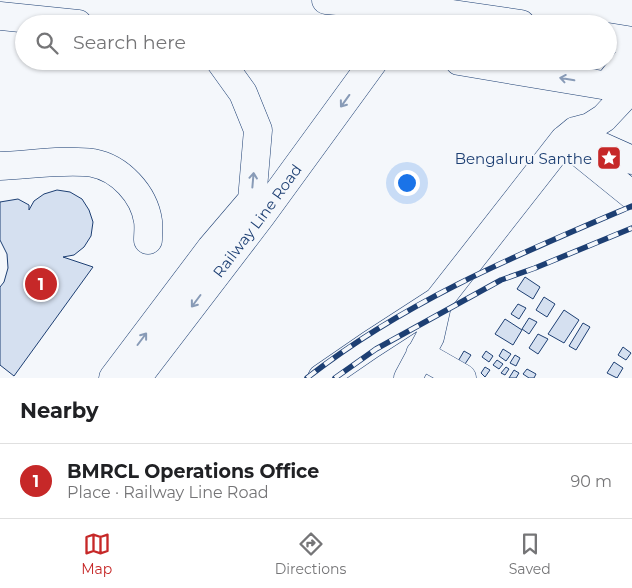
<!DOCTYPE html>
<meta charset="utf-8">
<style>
:root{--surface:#fff;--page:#f6f6f6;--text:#202124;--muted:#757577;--line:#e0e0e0;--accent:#c62828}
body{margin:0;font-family:Montserrat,sans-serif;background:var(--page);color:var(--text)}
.you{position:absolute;left:406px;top:182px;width:18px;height:18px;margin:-12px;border:4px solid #fff;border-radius:50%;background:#1a73e8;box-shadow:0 0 0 8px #1a73e833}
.badge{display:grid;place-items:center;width:32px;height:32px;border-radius:50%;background:var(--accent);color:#fff;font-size:16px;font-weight:700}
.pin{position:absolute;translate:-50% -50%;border:2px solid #fff;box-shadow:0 1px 5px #0006}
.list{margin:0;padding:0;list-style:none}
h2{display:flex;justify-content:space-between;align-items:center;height:65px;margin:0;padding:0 20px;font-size:21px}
h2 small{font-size:16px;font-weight:400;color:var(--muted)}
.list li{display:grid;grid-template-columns:32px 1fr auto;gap:15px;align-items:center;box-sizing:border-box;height:75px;padding:0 20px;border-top:1px solid var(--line)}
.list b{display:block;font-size:19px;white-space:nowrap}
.list p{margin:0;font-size:16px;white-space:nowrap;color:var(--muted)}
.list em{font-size:16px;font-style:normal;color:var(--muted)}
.icon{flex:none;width:28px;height:28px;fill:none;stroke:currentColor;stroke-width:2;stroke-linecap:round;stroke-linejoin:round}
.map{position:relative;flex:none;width:632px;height:378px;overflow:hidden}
.search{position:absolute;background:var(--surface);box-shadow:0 1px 4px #0004;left:15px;right:15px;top:15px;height:55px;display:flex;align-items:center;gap:12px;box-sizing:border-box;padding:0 18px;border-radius:28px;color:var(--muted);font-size:19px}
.sheet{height:140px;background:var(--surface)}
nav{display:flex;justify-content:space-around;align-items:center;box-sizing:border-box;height:70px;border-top:1px solid var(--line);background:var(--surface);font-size:14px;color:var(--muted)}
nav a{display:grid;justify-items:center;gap:2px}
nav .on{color:var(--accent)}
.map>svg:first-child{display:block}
.building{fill:#d5e0f0;stroke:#1d3f73}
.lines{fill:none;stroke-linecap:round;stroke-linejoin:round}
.minor-casing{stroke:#1d3f73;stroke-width:29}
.major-casing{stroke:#1d3f73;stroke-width:29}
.minor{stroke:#f4f7fb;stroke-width:28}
.major{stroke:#f4f7fb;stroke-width:28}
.rail-casing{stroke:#1d3f73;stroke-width:5.5}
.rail{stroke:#f4f7fb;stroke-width:4;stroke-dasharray:11;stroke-linecap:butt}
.oneway{stroke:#889bb7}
.labels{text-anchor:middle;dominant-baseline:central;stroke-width:4;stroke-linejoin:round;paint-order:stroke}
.poi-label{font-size:15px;fill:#1d3f73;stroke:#f4f7fb;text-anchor:end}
.street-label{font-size:15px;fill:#1d3f73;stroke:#f4f7fb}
</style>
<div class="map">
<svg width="632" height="378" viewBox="0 0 632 378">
<rect width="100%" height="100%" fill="#f4f7fb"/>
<!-- building -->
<path class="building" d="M 57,190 L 70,192 L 82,199 L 89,210 L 93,222 L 91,236 L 84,247 L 74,255 L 63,257 L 93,267 L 14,376 L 0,365 L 0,287 L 4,282 L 8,268 L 7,254 L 0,240 L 0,202 L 18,199 L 29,205 L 29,210 L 34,201 L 44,194 Z
M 525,277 L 540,287 L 533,299 L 517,289 Z
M 544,297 L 555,304 L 547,317 L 536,310 Z
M 518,304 L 526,308 L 519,319 L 511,314 Z
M 564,310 L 579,320 L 564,343 L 548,334 Z
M 529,318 L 537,322 L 529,334 L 522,329 Z
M 505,319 L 522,330 L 513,345 L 495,334 Z
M 583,323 L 590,327 L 576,350 L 569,346 Z
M 538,334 L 548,339 L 538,354 L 529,348 Z
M 623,347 L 631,353 L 626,360 L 618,355 Z
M 503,349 L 511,354 L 506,361 L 499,356 Z
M 464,351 L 471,355 L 463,367 L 457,363 Z
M 486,351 L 493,356 L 489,362 L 482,357 Z
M 515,355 L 520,358 L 516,366 L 510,363 Z
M 497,360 L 503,364 L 499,369 L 493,365 Z
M 614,362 L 623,368 L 617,378 L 607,373 Z
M 485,367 L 490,370 L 485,377 L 481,373 Z
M 506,367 L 509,369 L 505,375 L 501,373 Z
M 527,369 L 536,374 L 534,378 L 529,378 L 523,374 Z
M 514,370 L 519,373 L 516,378 L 509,378 Z"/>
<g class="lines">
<defs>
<path id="minor" d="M 575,131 L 594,143 L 632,160
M 564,140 L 632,195
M 0,166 C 27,165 67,159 93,163 C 120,168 144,194 148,221 C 149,227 148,234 148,240
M 420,354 L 462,378
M 322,378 L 370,345 L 438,301 L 564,140 L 575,131 L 590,127 L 604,118 L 630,90
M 408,378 L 430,337 L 438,301"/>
<g id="major">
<path d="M 326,0 L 404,7 L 521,24"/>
<path d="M 0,16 L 78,24"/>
<path d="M 608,37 L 632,41"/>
<path d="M 459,61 L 632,90"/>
<path d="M 607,86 L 632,54"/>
<path d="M 113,378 L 211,248 L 252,200 L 258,130 L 243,93 L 220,61"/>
<path id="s1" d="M 137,378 L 261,216 L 374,61"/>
</g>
</defs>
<!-- minor casing -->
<use href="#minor" class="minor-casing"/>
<!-- major casing -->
<use href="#major" class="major-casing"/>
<!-- minor -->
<use href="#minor" class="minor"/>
<!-- major -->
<use href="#major" class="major"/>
<defs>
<path id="rail" d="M 307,378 C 405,301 519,254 632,206
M 335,378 L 376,349 L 501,280 L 535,268 L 632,228"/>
</defs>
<!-- rail casing -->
<use href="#rail" class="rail-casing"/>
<!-- rail -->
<use href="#rail" class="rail"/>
</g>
<!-- one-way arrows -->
<defs><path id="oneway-shaft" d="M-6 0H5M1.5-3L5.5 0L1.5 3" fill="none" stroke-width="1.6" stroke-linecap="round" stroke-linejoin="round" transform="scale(1.25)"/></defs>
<g class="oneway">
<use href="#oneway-shaft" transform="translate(567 79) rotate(-170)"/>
<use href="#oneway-shaft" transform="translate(345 101) rotate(126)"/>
<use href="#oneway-shaft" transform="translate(253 180) rotate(-85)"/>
<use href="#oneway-shaft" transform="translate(196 301) rotate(127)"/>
<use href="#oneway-shaft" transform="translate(142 339) rotate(-53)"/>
</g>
<!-- icons -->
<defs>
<symbol id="sight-square" viewBox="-11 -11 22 22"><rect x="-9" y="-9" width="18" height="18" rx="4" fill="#c62828" stroke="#f4f7fb"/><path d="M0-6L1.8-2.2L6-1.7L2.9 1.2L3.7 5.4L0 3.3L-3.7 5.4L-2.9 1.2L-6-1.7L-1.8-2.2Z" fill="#fff"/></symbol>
</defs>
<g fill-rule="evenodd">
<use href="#sight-square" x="595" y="144" width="28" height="28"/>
</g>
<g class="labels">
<!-- poi labels -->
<g class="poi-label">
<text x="592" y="158">Bengaluru Santhe</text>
</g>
<!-- street labels -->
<g class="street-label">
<text stroke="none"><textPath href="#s1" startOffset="198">Railway Line Road</textPath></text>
</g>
</g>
</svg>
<div class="you"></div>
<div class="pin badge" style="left:41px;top:284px">1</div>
<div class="search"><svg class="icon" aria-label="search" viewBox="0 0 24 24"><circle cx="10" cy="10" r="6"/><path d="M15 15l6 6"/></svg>Search here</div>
</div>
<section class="sheet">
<h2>Nearby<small></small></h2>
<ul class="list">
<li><span class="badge">1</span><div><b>BMRCL Operations Office</b><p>Place · Railway Line Road</p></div><em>90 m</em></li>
</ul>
</section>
<nav>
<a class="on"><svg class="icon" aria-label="map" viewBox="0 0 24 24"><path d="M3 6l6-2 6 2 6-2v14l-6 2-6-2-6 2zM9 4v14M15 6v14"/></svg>Map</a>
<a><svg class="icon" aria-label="directions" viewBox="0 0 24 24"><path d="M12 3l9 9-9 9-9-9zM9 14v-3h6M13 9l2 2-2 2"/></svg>Directions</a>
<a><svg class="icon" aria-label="saved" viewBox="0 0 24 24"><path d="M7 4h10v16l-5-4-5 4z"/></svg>Saved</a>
</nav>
